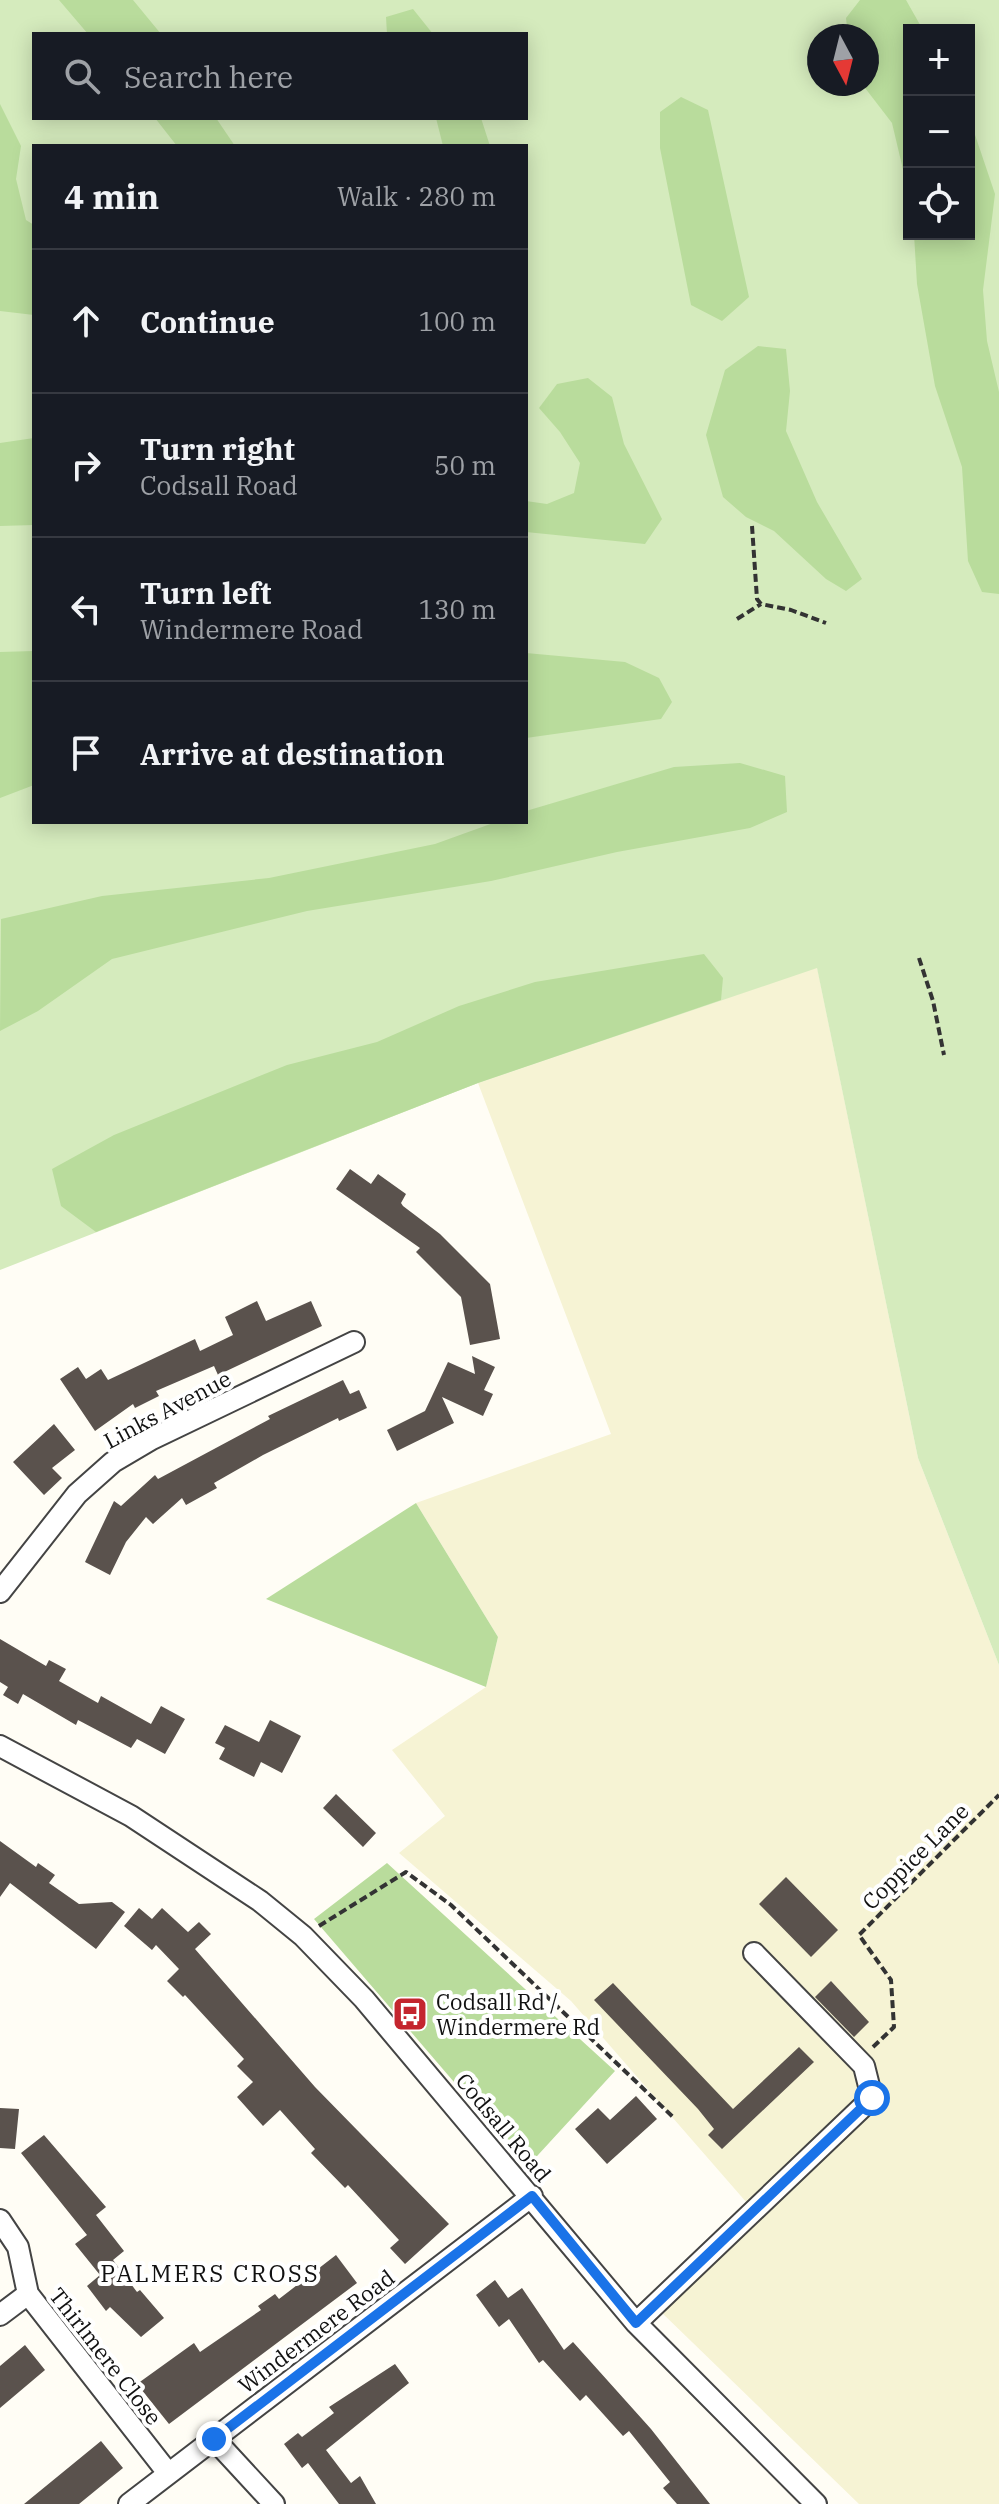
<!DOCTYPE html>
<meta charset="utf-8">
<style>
:root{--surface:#171b24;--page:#242831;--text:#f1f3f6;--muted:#9ea1a6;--line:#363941}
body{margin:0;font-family:"IBM Plex Serif",serif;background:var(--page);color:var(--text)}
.controls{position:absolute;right:24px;top:24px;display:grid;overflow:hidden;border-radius:0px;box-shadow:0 4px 20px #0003}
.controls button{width:72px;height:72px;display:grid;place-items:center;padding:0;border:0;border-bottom:2px solid var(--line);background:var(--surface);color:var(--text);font:40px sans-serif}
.compass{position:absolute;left:807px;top:24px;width:72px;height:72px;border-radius:50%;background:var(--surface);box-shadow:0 4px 20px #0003;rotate:173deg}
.stop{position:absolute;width:24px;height:24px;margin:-18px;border:6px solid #1a73e8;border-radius:50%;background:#fff}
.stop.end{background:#1a73e8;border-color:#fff;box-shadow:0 2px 8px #0008}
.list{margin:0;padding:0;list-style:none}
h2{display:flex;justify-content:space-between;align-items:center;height:104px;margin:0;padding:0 32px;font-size:34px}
h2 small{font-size:26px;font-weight:400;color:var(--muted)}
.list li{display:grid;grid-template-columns:52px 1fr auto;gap:24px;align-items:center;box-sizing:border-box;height:144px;padding:0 32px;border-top:2px solid var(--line)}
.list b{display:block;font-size:30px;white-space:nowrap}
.list p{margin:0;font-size:26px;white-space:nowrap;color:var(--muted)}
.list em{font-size:26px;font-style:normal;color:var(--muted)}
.icon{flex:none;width:44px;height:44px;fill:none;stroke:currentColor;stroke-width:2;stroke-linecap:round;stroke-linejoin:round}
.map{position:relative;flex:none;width:999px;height:2504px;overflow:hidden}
.search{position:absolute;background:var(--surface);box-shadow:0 4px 20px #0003;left:32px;top:32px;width:496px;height:88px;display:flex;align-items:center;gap:20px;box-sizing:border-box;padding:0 28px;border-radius:0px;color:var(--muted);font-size:30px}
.panel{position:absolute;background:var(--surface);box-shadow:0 4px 20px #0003;left:32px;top:144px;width:496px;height:680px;border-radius:0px}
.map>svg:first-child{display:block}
.farmland{fill:#f6f3d4}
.green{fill:#d5ebbd;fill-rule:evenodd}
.forest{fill:#b9dc9c}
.building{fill:#5a524d}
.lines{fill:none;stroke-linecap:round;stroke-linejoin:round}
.minor-casing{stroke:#444;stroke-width:24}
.path{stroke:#333;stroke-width:4;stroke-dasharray:8 4;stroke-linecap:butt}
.minor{stroke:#fff;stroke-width:20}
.route{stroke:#1a73e8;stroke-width:10}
.labels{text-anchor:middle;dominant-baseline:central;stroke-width:8;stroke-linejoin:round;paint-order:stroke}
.street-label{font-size:22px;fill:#111;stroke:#fff}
.poi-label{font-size:22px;fill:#111;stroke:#fff;text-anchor:start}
.neighbourhood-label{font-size:24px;letter-spacing:2px;fill:#111;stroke:#fff}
</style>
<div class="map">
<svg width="999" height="2504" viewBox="0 0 999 2504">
<rect width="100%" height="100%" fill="#fffdf5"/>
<!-- farmland -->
<path class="farmland" d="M 817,967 L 918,1458 L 999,1665 L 999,2504 L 859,2504 L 660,2311 L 747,2203 L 571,2001 L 399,1853 L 445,1816 L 392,1750 L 486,1687 L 498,1637 L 416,1503 L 611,1434 L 478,1083 Z"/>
<!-- green -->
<path class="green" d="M 0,0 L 999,0 L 999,1665 L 918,1458 L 817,968 L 478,1083 L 0,1270 ZM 909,30 L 969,30 L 969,234 L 909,234 ZM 34,34 L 526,34 L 526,118 L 34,118 ZM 819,36 L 867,36 L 867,84 L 819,84 ZM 34,146 L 526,146 L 526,822 L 34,822 Z"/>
<!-- forest -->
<path class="forest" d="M 59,0 L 133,0 L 161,34 L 88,34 Z
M 860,0 L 906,0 L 923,30 L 909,30 L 909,195 L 892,123 L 862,84 L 867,84 L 867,36 L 848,36 L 846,18 Z
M 413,9 L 433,34 L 387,34 L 386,17 Z
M 681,97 L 708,110 L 749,297 L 722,321 L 691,305 L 660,148 L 660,112 Z
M 0,104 L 21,146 L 16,179 L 26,220 L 34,225 L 34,315 L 0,311 Z
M 969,117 L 995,194 L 983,290 L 987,341 L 999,392 L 999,594 L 982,592 L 968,561 L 962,467 L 935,386 L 917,284 L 914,234 L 969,234 Z
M 155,118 L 216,118 L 235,146 L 177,146 Z
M 436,118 L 481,118 L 490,146 L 443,146 Z
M 758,346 L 786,349 L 790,391 L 786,431 L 817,502 L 862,579 L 846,591 L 826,579 L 774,531 L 746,517 L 723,497 L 706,435 L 725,370 Z
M 588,378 L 612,397 L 624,444 L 662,519 L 645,544 L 526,532 L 526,501 L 547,504 L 574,493 L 580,463 L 560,432 L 539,408 L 557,384 Z
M 34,438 L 34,525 L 0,526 L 0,443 Z
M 34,651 L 34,785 L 0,798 L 0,652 Z
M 526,653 L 625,662 L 659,678 L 672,702 L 661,719 L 526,738 Z
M 740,763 L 785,776 L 787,812 L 750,828 L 617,852 L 491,881 L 307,911 L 112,959 L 38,1011 L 0,1031 L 1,919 L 102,896 L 269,878 L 435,844 L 496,822 L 526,822 L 526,811 L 674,767 Z
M 704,954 L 723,978 L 721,1000 L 478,1083 L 96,1232 L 61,1206 L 52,1169 L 114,1135 L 287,1065 L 377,1042 L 459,1006 L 535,982 Z
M 416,1503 L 498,1637 L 486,1687 L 266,1599 Z
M 387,1863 L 615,2071 L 527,2167 L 314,1919 Z"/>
<!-- building -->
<path class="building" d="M 350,1169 L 371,1184 L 378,1174 L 406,1194 L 401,1203 L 403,1206 L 440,1234 L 490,1284 L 500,1339 L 470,1345 L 461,1297 L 416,1252 L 420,1248 L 336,1189 Z
M 257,1301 L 266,1321 L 311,1301 L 322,1326 L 218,1375 L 214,1366 L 156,1391 L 159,1396 L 135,1408 L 133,1404 L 95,1431 L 60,1379 L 78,1367 L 86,1379 L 101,1369 L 108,1380 L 195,1339 L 200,1351 L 233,1335 L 225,1317 Z
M 472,1356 L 495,1367 L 484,1390 L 493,1394 L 483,1416 L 442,1397 L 454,1423 L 397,1451 L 387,1430 L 425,1411 L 448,1362 L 475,1374 Z
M 343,1380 L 350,1394 L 359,1390 L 367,1408 L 339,1421 L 338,1418 L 263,1455 L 214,1483 L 217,1488 L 186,1505 L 182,1498 L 153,1524 L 146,1517 L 126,1542 L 110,1575 L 85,1562 L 114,1501 L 121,1506 L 155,1475 L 158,1479 L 270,1419 L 268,1416 Z
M 54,1424 L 75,1450 L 52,1468 L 62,1478 L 44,1495 L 13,1462 Z
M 0,1639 L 46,1666 L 49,1660 L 66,1669 L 59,1681 L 98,1703 L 101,1696 L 151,1724 L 161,1706 L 185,1719 L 165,1754 L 137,1739 L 131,1748 L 78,1720 L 76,1725 L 23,1694 L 18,1704 L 3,1695 L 8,1687 L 0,1682 Z
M 270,1720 L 301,1736 L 282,1773 L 261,1762 L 254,1777 L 219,1759 L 225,1748 L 215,1743 L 225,1725 L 259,1742 Z
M 336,1794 L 376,1833 L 363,1847 L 323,1808 Z
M 0,1841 L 36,1867 L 38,1863 L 55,1875 L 49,1883 L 79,1904 L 112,1902 L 125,1912 L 96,1949 L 10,1883 L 0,1897 Z
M 786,1877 L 838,1930 L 811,1957 L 759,1904 Z
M 139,1908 L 152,1919 L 162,1908 L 188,1932 L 199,1922 L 211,1934 L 195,1949 L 315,2087 L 449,2224 L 405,2264 L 390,2248 L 399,2240 L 348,2185 L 345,2188 L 311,2153 L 315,2149 L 280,2110 L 263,2126 L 237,2097 L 253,2082 L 237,2066 L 244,2059 L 185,1995 L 183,1997 L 167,1981 L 179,1969 L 156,1945 L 152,1950 L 124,1926 Z
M 831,1981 L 869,2022 L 854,2037 L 815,1997 Z
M 613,1983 L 733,2109 L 799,2047 L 814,2062 L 722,2149 L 708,2135 L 714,2129 L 698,2109 L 594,2000 Z
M 636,2096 L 657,2119 L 607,2164 L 575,2129 L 598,2108 L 610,2120 Z
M 0,2108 L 19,2109 L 15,2149 L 0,2148 Z
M 44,2135 L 106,2207 L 96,2215 L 124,2251 L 113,2260 L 137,2292 L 140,2290 L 164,2318 L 141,2337 L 110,2307 L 106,2311 L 87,2286 L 100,2275 L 75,2244 L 87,2235 L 21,2153 Z
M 336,2255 L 357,2283 L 169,2424 L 137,2384 L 194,2343 L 200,2352 L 261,2310 L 258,2306 L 275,2294 L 279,2299 Z
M 495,2280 L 508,2298 L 522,2288 L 564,2350 L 573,2342 L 651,2429 L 710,2504 L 677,2504 L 663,2488 L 670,2482 L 629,2431 L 623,2436 L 586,2395 L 580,2401 L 543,2360 L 539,2363 L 509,2319 L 499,2327 L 476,2295 Z
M 25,2345 L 45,2370 L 0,2408 L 0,2366 Z
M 395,2364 L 409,2383 L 326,2450 L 351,2483 L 360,2476 L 376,2504 L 339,2504 L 308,2463 L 302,2468 L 284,2444 L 298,2433 L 302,2437 L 334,2413 L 329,2407 Z
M 101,2441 L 123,2468 L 79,2504 L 24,2504 Z"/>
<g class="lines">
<defs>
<path id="minor" d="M 0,1592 L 77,1494 L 113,1462 L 152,1439 L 354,1342
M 0,1746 L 131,1816 L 260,1901 L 303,1936 L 364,1999 L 636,2323 L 816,2504
M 0,2220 L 18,2247 L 28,2294 L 168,2473
M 0,2315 L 28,2294
M 636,2323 L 872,2098 L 864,2066 L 754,1953
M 214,2439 L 274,2504
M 129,2504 L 532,2196"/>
</defs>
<!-- minor casing -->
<use href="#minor" class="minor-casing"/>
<!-- path -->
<path class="path" d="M 752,526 L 757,599 L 761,604 L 791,610 L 826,623
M 737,619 L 761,604
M 919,958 L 933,1001 L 944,1055
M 319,1926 L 406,1872 L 451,1905 L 673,2117
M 873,2047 L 894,2027 L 891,1980 L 859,1935 L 999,1795"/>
<!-- minor -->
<use href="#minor" class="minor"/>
</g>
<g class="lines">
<!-- route -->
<path class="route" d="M 214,2439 L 532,2196 L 636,2323 L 872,2098"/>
</g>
<!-- icons -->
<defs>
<symbol id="bus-square" viewBox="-11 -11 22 22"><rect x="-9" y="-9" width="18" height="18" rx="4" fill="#c4262e" stroke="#fff"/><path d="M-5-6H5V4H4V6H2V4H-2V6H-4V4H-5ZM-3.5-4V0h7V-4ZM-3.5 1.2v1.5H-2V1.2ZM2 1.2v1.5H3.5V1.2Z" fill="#fff"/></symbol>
</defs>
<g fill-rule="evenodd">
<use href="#bus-square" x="390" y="1994" width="40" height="40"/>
</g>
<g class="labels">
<!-- street labels -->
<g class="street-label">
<text transform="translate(167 1409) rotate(-28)">Links Avenue</text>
<text transform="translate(915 1856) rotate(-45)">Coppice Lane</text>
<text transform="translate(504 2127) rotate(50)">Codsall Road</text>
<text transform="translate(316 2331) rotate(-37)">Windermere Road</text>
<text transform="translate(106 2356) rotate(52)">Thirlmere Close</text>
</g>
<!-- poi labels -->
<g class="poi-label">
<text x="436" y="2001">Codsall Rd /<tspan x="436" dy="25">Windermere Rd</tspan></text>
</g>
<!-- neighbourhood labels -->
<g class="neighbourhood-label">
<text x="210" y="2273">PALMERS CROSS</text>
</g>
</g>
</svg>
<div class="controls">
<button>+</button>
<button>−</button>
<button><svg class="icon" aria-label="locate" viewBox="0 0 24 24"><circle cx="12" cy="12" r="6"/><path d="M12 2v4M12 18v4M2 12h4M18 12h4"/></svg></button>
</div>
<svg class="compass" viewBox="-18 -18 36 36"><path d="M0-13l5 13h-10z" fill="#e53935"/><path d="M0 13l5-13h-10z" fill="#9ea1a6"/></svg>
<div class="stop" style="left:872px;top:2098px"></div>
<div class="stop end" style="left:214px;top:2439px"></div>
<div class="search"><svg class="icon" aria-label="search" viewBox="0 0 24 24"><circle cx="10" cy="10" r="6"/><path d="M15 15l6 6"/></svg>Search here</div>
<section class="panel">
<h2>4 min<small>Walk · 280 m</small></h2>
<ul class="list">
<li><svg class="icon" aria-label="ahead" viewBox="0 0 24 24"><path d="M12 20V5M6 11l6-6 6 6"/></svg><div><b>Continue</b></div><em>100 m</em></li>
<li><svg class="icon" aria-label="right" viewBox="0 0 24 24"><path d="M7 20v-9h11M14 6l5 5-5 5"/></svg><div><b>Turn right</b><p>Codsall Road</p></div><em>50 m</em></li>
<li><svg class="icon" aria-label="left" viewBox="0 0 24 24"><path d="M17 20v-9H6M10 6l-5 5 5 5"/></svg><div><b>Turn left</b><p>Windermere Road</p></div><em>130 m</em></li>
<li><svg class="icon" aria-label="arrive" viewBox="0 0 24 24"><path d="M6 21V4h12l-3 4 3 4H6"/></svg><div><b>Arrive at destination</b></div></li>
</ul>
</section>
</div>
